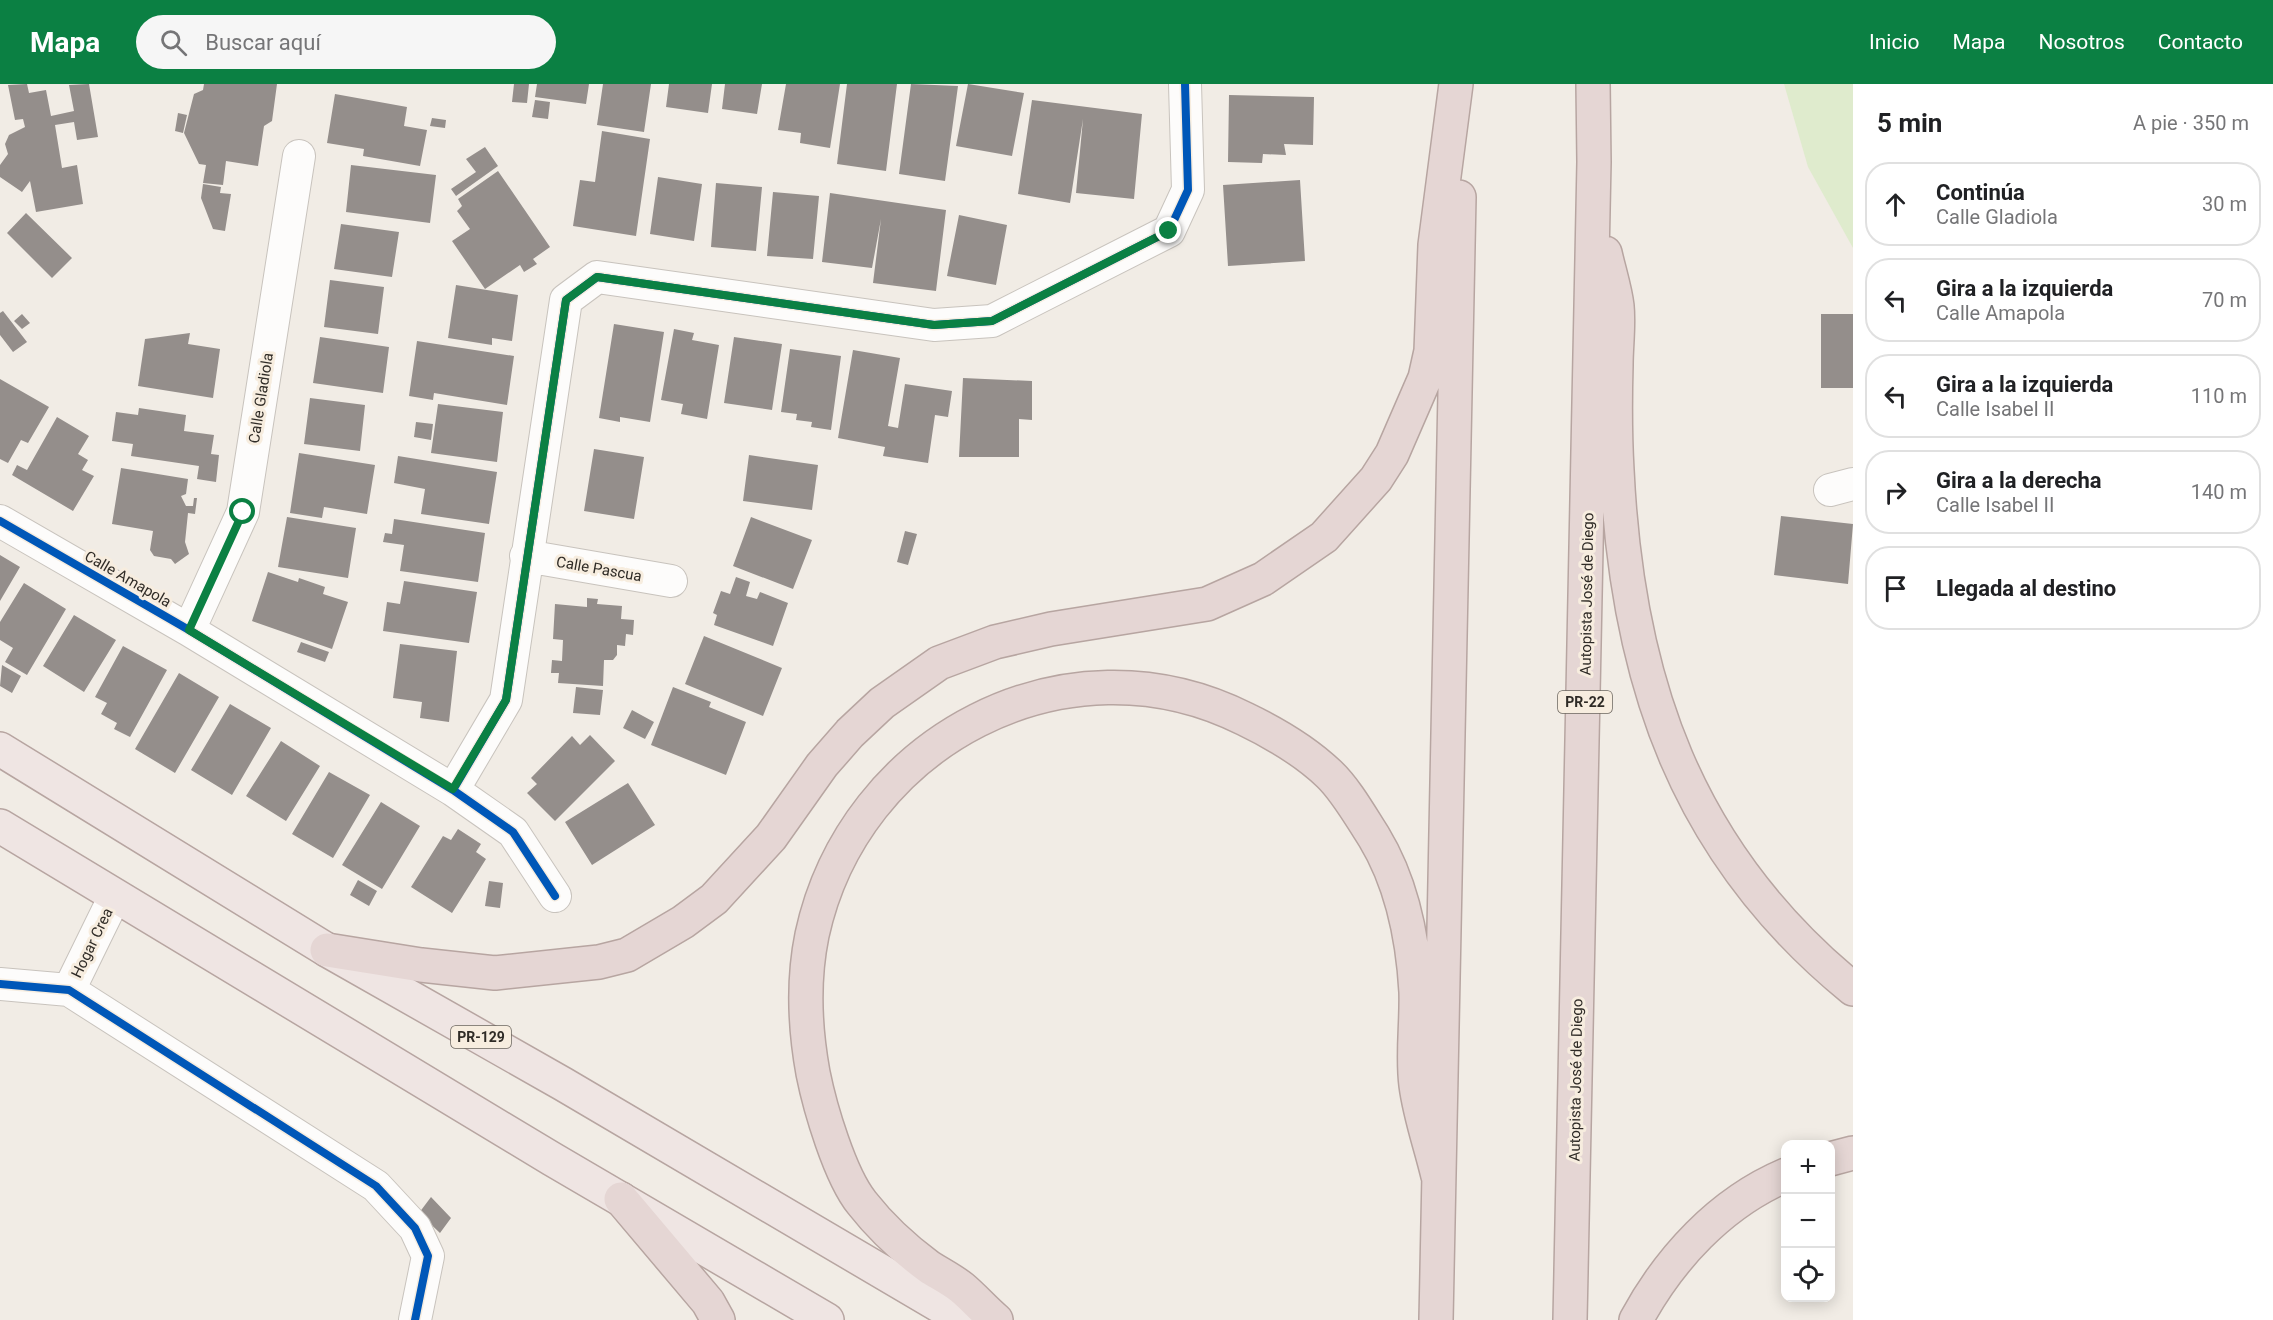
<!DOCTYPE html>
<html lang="es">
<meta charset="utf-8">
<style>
:root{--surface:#fff;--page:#f6f6f6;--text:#202124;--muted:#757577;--line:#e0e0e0;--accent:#0b8043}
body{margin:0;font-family:Roboto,sans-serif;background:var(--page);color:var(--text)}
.controls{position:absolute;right:18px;bottom:18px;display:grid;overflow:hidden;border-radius:12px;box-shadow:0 3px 15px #0003}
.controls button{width:54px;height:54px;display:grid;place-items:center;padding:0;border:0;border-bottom:2px solid var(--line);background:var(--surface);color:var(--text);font:30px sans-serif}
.stop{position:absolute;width:18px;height:18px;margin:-14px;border:4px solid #0b8043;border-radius:50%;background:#fff}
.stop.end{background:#0b8043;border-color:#fff;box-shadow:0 2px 6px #0008}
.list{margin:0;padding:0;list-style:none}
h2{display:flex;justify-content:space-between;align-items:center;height:78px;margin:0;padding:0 24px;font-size:26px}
h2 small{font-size:20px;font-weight:400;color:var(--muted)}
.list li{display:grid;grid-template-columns:39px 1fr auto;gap:18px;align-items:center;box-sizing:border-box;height:84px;margin:0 12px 12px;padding:0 12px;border:2px solid var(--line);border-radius:24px}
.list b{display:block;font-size:22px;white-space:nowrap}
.list p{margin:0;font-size:20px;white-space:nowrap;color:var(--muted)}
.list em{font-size:20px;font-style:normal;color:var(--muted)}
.icon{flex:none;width:33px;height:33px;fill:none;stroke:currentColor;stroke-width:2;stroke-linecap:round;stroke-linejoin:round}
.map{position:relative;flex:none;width:1853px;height:1236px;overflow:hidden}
header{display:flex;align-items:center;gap:36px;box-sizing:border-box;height:84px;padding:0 30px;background:var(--accent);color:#fff}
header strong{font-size:28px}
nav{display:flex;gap:33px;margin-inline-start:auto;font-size:21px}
.search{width:420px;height:54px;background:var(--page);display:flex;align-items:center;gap:15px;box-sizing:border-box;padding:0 21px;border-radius:33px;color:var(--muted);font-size:22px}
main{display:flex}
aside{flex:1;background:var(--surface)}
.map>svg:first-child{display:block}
.green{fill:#dfebcd}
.building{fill:#948e8b}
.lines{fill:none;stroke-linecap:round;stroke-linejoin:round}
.street-casing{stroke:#c8c3bd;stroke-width:34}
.primary-casing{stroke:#b7a5a1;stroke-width:36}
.highway-casing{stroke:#b7a5a1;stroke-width:36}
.street{stroke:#fdfcfb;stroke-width:32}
.primary{stroke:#efe5e3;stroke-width:33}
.highway{stroke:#e5d6d4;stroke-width:33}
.cycleway-casing{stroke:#f7eddf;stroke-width:11}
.cycleway{stroke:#0057b8;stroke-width:8}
.route{stroke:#0b8043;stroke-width:8}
.labels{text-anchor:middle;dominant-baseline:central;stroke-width:6;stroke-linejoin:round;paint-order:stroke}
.shield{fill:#f7eddf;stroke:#6b655e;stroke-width:1.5}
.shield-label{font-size:14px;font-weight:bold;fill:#2f2b26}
.street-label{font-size:15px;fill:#2f2b26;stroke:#f7eddf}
</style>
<header>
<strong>Mapa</strong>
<div class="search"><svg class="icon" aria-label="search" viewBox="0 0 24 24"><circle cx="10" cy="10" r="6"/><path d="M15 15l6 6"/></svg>Buscar aquí</div>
<nav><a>Inicio</a><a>Mapa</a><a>Nosotros</a><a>Contacto</a></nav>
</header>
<main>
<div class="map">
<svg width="1853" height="1236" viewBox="0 0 1853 1236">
<rect width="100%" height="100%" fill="#f1ece5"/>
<!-- green -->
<path class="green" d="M 1784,0 L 1853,0 L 1853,164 L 1808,83 Z"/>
<!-- building -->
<path class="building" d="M 27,0 L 29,9 L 46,6 L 51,32 L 74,27 L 69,1 L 89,0 L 98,53 L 77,56 L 74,38 L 55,41 L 62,84 L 77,81 L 83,120 L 36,128 L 30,97 L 22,108 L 0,93 L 0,81 L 8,70 L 5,60 L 9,51 L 25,43 L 23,35 L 15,36 L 8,1 Z
M 204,0 L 277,0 L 272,37 L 264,42 L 258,82 L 226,77 L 223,101 L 203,99 L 206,81 L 199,80 L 184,49 L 194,10 L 203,6 Z
M 514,0 L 529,0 L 527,19 L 512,18 Z
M 537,0 L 589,0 L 586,20 L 535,13 Z
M 603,0 L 651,0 L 644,48 L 597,41 Z
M 669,0 L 712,0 L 708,29 L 666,23 Z
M 725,0 L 762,0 L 757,30 L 722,25 Z
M 786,0 L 840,0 L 830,64 L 800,59 L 801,49 L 778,46 Z
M 847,0 L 897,0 L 886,87 L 837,80 Z
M 911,0 L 958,2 L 945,97 L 899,90 Z
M 968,0 L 1024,9 L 1012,72 L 956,62 Z
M 335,10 L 407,23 L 404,42 L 427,46 L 420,82 L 363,72 L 364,65 L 327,59 Z
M 1229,11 L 1314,13 L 1313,61 L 1284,60 L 1286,71 L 1263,70 L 1262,79 L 1228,78 Z
M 535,16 L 550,18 L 548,35 L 532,33 Z
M 1032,16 L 1142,30 L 1134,115 L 1076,109 L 1083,35 L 1070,119 L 1018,110 Z
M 178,29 L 187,31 L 183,49 L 175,47 Z
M 432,34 L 446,36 L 445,44 L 430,42 Z
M 602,47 L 650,55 L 636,152 L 573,142 L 580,96 L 595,98 Z
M 485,63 L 498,82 L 456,112 L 451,105 L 476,88 L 466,75 Z
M 351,81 L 436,91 L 430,139 L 346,128 Z
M 498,87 L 550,163 L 533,175 L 537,180 L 524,188 L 520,181 L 485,205 L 452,157 L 470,145 L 457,127 L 462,122 L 458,115 Z
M 658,93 L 702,100 L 694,157 L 650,150 Z
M 1300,96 L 1305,177 L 1228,182 L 1223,101 Z
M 716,99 L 762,103 L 756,167 L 711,163 Z
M 203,100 L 221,103 L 220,109 L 231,110 L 225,147 L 213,145 L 201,114 Z
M 773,108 L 819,112 L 813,175 L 767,172 Z
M 830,109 L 946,126 L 936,207 L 873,199 L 881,135 L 872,184 L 822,178 Z
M 26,129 L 72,174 L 52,194 L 7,149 Z
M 959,131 L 1007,141 L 996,201 L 947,192 Z
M 341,140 L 399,148 L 392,193 L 334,185 Z
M 330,196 L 384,203 L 378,250 L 324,243 Z
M 456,201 L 518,211 L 512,257 L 492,254 L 492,261 L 448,254 Z
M 3,227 L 27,258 L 13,268 L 0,251 L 0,229 Z
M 22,230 L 30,239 L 22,245 L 14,237 Z
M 1821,230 L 1853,230 L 1853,304 L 1821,304 Z
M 614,240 L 664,248 L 650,338 L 620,333 L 620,338 L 599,334 Z
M 674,245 L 694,249 L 692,256 L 719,261 L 707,335 L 681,330 L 683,320 L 661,316 Z
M 190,249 L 188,260 L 220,265 L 213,314 L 138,302 L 145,255 Z
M 320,253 L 389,263 L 383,309 L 313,299 Z
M 734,253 L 782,260 L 772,326 L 724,319 Z
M 417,257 L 514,272 L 507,321 L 434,309 L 433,316 L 409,312 Z
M 790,265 L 841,272 L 831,346 L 811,343 L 812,338 L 796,336 L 797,330 L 781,328 Z
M 853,266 L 900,274 L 888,342 L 898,344 L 905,300 L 952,307 L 948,333 L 935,331 L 928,379 L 883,372 L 885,363 L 838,354 Z
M 963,294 L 1032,297 L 1032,336 L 1019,335 L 1019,373 L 959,373 Z
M 0,295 L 49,323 L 28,359 L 21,356 L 8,379 L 0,375 Z
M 310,314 L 365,321 L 360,367 L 304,360 Z
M 438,320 L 503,328 L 497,378 L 431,369 Z
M 139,324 L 186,331 L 184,347 L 214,351 L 211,370 L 219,371 L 216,398 L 197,395 L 199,382 L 131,372 L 133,360 L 112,357 L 116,328 L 138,331 Z
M 57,333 L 89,352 L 78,370 L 88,376 L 82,386 L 94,392 L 73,427 L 12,391 L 17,381 L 27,386 Z
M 416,338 L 433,340 L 431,356 L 414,353 Z
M 594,365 L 644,373 L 634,435 L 584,427 Z
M 299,369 L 375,381 L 367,430 L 324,423 L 322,434 L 290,429 Z
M 749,371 L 818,381 L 812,426 L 743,417 Z
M 398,372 L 497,388 L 489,440 L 421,430 L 425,405 L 394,399 Z
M 121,384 L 188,395 L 186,410 L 181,412 L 186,422 L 193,422 L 194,414 L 197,414 L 195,430 L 188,429 L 185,458 L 189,470 L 175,480 L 171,475 L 154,472 L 150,466 L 153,447 L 112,440 Z
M 1781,432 L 1853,440 L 1848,500 L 1774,491 Z
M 287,433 L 356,444 L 348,494 L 278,483 Z
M 751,433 L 812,456 L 793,505 L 733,482 Z
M 394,435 L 485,449 L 478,498 L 400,487 L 404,461 L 383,458 L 385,449 L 392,450 Z
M 905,447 L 917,450 L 908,481 L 897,478 Z
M 0,471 L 20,483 L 0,517 Z
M 268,488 L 298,498 L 299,494 L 325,503 L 323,510 L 348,518 L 332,565 L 252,537 Z
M 736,493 L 750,498 L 746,512 L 757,515 L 760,508 L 788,519 L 773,562 L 714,541 L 717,531 L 713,529 L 721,507 L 730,510 Z
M 404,497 L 477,508 L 469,559 L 383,547 L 387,518 L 400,520 Z
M 24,499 L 66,525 L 27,591 L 5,578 L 13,564 L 0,556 L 0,538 Z
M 587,514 L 598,515 L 597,520 L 622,522 L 621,535 L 634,536 L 633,551 L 626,550 L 625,562 L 617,561 L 617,571 L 613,576 L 604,576 L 603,602 L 558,599 L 559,589 L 551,589 L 552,576 L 562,577 L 563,556 L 553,555 L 555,520 L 587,523 Z
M 74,531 L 116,556 L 84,608 L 43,582 Z
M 704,552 L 782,584 L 763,632 L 685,600 Z
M 301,558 L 329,568 L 325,578 L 297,568 Z
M 400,560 L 457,567 L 449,638 L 420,634 L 422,618 L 393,614 Z
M 123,562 L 167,586 L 130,653 L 114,645 L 117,639 L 101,630 L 107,619 L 95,613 Z
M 2,581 L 21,592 L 12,609 L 0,602 Z
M 179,589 L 219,613 L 175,689 L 135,665 Z
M 576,603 L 603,606 L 600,631 L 573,629 Z
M 673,603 L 711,618 L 709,623 L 746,638 L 726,691 L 651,661 Z
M 230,620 L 271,644 L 232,711 L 191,686 Z
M 632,626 L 654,638 L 645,655 L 623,644 Z
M 590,651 L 615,677 L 555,737 L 527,709 L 537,700 L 531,694 L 572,652 L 580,661 Z
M 281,657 L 320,682 L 286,737 L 246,712 Z
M 329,688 L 370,711 L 333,774 L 292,750 Z
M 628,699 L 655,741 L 592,781 L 565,738 Z
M 381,718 L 420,742 L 382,805 L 342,781 Z
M 458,745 L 481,760 L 476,768 L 486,775 L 452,829 L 411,803 L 443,752 L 451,756 Z
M 358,796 L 377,807 L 369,822 L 350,811 Z
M 489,797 L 503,799 L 500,824 L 485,822 Z
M 431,1113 L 451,1134 L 440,1149 L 419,1129 Z"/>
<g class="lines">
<defs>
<path id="street" d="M 1830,406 L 1853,400
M 0,437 L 189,546 L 453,706 L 513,748 L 555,812
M 526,472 L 671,497
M 189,546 L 243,428 L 299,72
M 453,706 L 506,616 L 566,216 L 597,193 L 934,241 L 992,237 L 1169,147 L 1188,106 L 1185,0
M 0,900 L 69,906 L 376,1102 L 415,1144 L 428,1172 L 415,1236
M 69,906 L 115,812"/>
<path id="primary" d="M 0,665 L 327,866 L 563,1000 L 964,1236
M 0,742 L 552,1075 L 827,1236"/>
<path id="highway" d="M 1605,169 C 1609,187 1615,205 1617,222 C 1619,241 1616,262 1616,281 C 1615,316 1615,351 1617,386 C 1627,596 1686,769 1853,905
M 327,866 L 421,881 L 495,889 L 599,878 L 627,871 L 683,838 L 714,815 L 771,753 L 822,681 L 850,649 L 882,619 L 939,579 L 995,558 L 1051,545 L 1207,520 L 1263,495 L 1324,453 L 1376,395 L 1392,370 L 1425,294 L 1431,267 L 1435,161 L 1456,0
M 1830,1075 L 1853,1069
M 621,1115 L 708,1218 L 718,1236
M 996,1236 C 984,1226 974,1214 962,1204 C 952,1196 940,1190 929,1183 C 906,1166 880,1142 862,1119 C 840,1092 820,1024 813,989 C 805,945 803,895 812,851 C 854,657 1066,545 1245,635 C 1274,649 1305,667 1329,690 C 1346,706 1361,733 1374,753 C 1402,799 1413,855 1416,908 C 1417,939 1412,971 1416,1001 C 1420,1032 1431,1062 1438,1092
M 1436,1236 L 1459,113
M 1570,1236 L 1594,78 L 1593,0
M 1636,1236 C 1669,1175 1720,1119 1786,1091"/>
</defs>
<!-- street casing -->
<use href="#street" class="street-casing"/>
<!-- primary casing -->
<use href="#primary" class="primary-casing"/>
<!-- highway casing -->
<use href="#highway" class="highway-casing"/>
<!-- street -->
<use href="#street" class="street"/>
<!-- primary -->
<use href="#primary" class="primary"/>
<!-- highway -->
<use href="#highway" class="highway"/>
<defs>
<path id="cycleway" d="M 0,437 L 189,546 L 453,706 L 513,748 L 555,812
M 453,706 L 506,616 L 566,216 L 597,193 L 934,241 L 992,237 L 1169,147 L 1188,106 L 1185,0
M 0,900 L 69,906 L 376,1102 L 415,1144 L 428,1172 L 415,1236"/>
</defs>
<!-- cycleway casing -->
<use href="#cycleway" class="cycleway-casing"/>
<!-- cycleway -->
<use href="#cycleway" class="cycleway"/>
</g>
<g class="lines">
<!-- route -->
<path class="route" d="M 243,428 L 189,546 L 453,705 L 506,616 L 566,216 L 597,193 L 934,241 L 992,237 L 1169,147"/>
</g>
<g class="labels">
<!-- shield labels -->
<g class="shield">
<rect x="1558" y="607" width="54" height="22" rx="4.5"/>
<rect x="451" y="942" width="60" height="22" rx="4.5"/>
</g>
<g class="shield-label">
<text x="1585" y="618">PR-22</text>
<text x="481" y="953">PR-129</text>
</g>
<!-- street labels -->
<g class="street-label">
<text transform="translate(261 314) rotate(-81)">Calle Gladiola</text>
<text transform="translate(599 485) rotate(10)">Calle Pascua</text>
<text transform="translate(128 495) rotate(30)">Calle Amapola</text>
<text transform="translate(1587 510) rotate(-89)">Autopista José de Diego</text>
<text transform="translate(92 859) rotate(-64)">Hogar Crea</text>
<text transform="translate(1576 996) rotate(-89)">Autopista José de Diego</text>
</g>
</g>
</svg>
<div class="controls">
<button>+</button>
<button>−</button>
<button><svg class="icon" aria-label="locate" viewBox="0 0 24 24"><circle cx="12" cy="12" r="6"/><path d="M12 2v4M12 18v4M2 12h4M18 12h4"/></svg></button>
</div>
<div class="stop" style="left:243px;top:428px"></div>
<div class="stop end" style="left:1169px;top:147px"></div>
</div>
<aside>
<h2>5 min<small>A pie · 350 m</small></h2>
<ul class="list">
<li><svg class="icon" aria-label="ahead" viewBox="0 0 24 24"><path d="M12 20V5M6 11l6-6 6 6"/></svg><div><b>Continúa</b><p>Calle Gladiola</p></div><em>30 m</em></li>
<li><svg class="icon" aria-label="left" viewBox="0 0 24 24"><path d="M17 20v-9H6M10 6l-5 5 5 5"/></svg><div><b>Gira a la izquierda</b><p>Calle Amapola</p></div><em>70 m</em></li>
<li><svg class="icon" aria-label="left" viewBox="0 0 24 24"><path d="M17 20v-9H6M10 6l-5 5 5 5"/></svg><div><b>Gira a la izquierda</b><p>Calle Isabel II</p></div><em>110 m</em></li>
<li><svg class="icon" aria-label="right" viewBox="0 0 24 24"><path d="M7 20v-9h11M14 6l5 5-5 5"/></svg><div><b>Gira a la derecha</b><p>Calle Isabel II</p></div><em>140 m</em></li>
<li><svg class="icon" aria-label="arrive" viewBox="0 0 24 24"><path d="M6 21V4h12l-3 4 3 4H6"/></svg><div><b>Llegada al destino</b></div></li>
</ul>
</aside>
</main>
